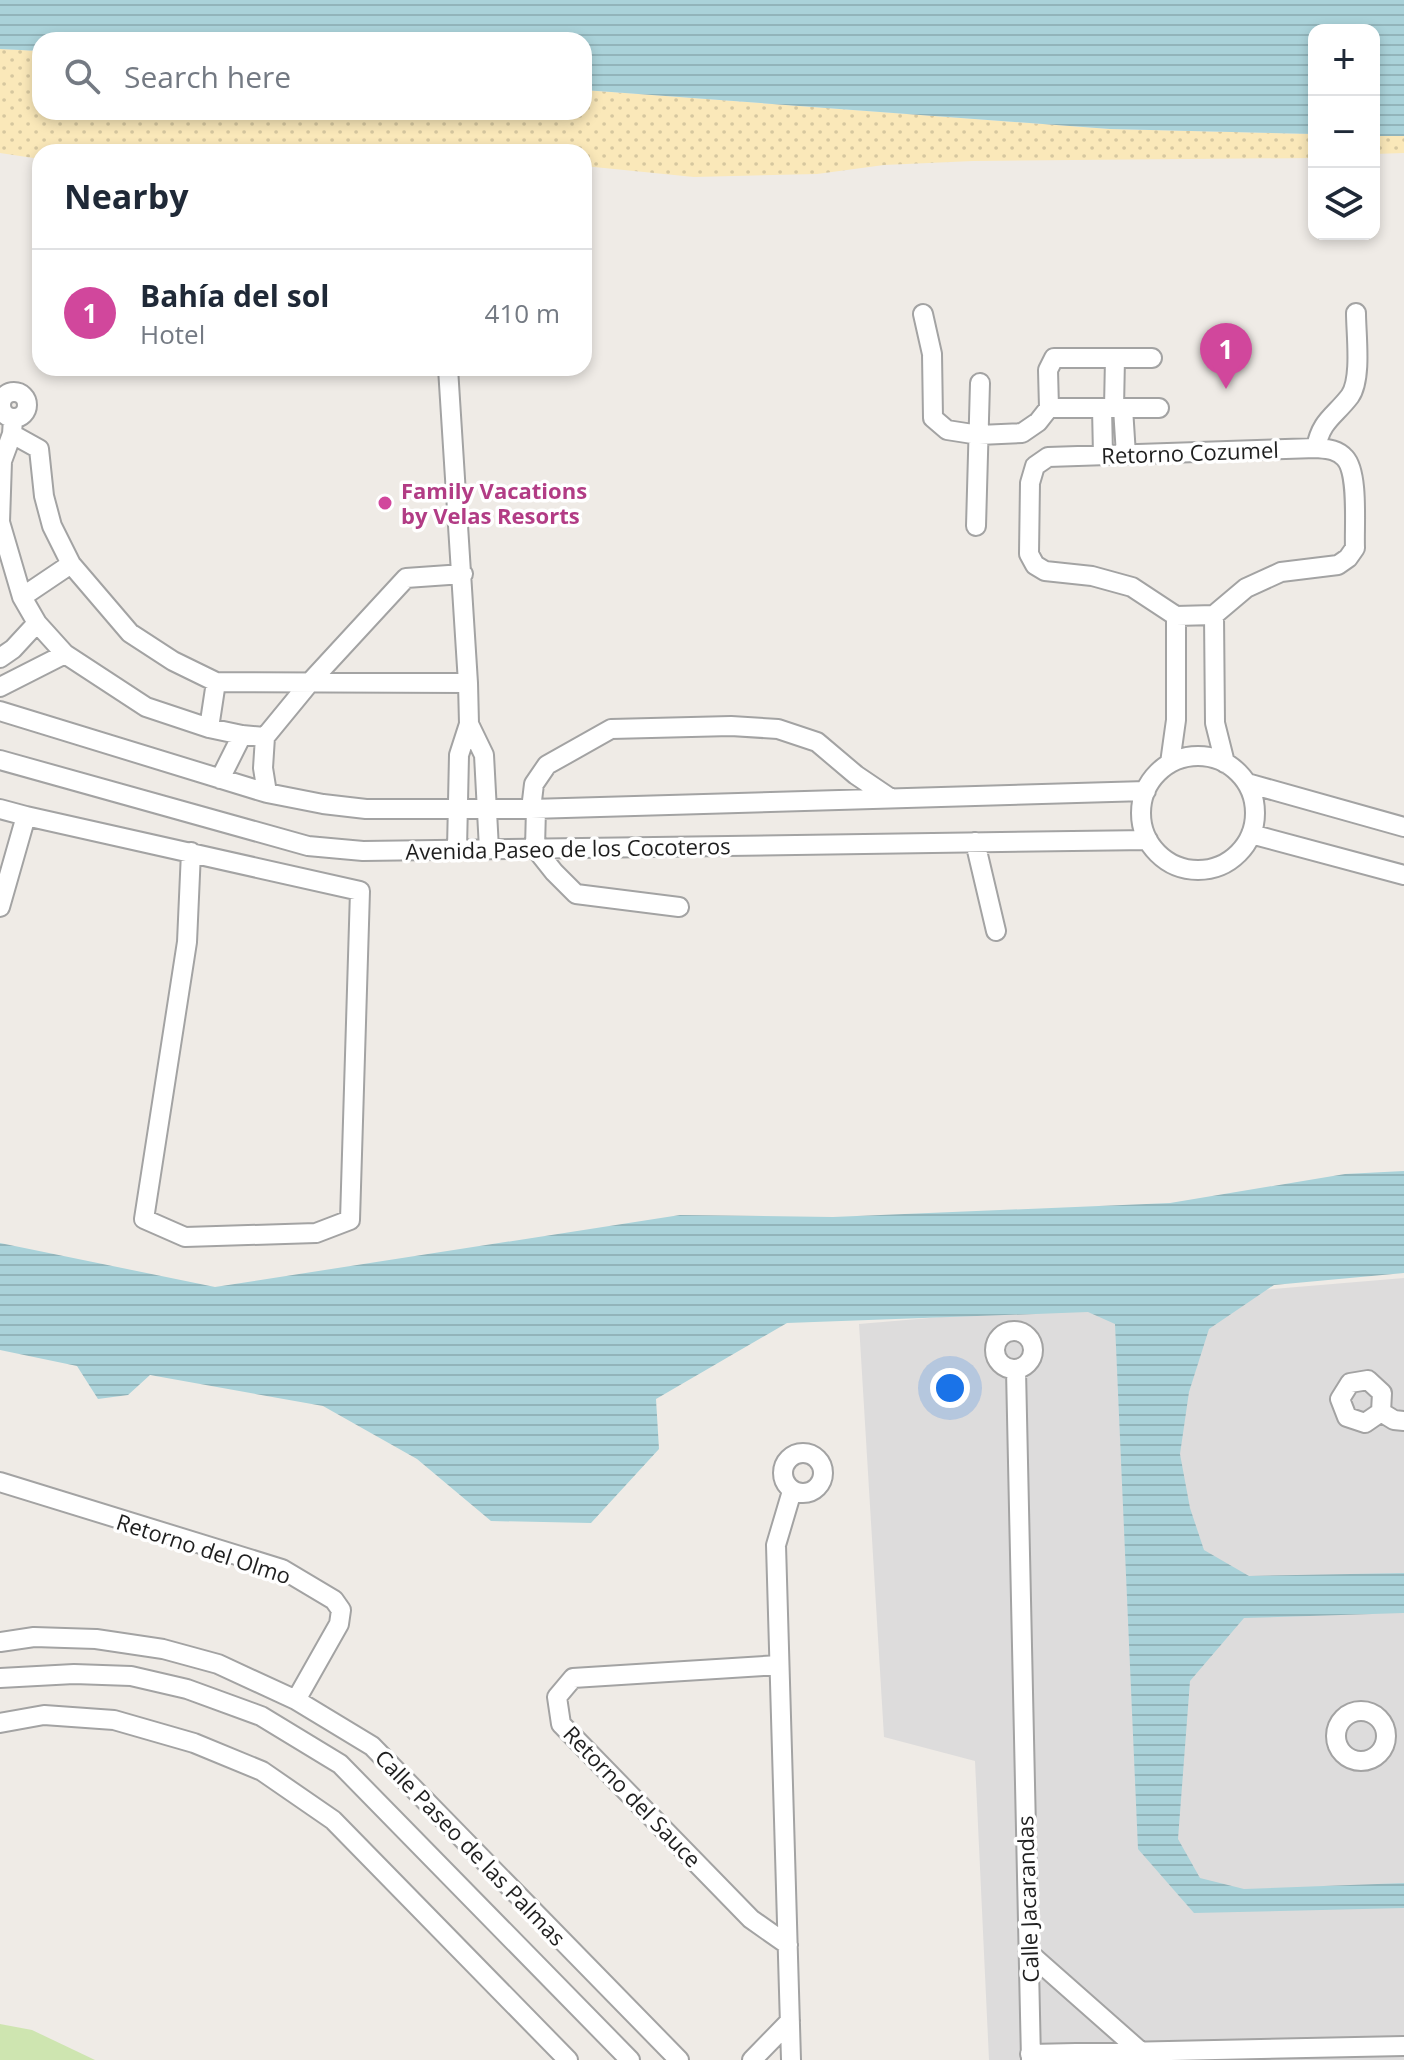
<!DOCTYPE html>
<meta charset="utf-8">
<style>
:root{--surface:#fff;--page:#f2f2f3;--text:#1f2937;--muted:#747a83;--line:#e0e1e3;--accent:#c00e1c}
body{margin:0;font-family:"Open Sans",sans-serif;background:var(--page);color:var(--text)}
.controls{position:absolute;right:24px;top:24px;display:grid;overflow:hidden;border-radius:16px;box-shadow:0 4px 12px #0003}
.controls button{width:72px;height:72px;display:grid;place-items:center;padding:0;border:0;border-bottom:2px solid var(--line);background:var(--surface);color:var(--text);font:40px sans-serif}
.you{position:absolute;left:950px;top:1388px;width:28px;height:28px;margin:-20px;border:6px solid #fff;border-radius:50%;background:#1a73e8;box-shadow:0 0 0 12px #1a73e833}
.badge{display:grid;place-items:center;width:52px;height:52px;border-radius:50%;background:var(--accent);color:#fff;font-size:26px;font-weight:700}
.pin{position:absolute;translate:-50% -66px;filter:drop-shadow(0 2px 4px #0008)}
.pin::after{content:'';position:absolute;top:42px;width:28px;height:24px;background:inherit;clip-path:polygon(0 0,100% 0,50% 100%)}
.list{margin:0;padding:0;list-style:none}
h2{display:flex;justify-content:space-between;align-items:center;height:104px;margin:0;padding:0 32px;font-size:34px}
h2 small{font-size:26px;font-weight:400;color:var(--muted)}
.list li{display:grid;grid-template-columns:52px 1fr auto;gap:24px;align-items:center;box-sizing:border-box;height:128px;padding:0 32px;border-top:2px solid var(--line)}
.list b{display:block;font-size:30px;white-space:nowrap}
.list p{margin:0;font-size:26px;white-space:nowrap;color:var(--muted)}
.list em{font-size:26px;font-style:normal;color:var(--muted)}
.icon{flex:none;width:44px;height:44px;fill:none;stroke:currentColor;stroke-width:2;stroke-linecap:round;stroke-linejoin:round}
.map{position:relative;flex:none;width:1404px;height:2060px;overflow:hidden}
.search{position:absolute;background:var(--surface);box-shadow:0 4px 12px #0003;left:32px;top:32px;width:560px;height:88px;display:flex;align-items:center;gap:20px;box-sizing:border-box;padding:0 28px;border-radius:24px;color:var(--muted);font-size:30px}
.panel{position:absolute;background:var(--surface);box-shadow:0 4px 12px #0003;left:32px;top:144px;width:560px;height:232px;border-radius:24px}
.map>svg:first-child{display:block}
.residential{fill:#dddcdc}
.grass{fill:#cee5b0}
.sand{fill:url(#sand-dots)}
.water{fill:url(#water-rules)}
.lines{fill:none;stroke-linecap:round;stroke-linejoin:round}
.minor-casing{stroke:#a3a3a3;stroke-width:22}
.minor{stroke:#fff;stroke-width:18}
.hotel-dot{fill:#d1479c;stroke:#fff;stroke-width:3}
.labels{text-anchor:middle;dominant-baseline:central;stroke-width:7;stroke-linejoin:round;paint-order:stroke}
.street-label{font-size:22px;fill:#1f1f1f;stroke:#fff}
.hotel-label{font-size:22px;font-weight:bold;fill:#b23c85;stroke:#fff;text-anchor:start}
</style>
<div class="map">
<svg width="1404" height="2060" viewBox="0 0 1404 2060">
<defs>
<pattern id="sand-dots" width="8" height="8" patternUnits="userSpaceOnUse" patternTransform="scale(2)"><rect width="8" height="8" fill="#fae8b9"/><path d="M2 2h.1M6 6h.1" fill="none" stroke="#d6c79f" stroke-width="1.8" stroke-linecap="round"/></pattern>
<pattern id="water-rules" width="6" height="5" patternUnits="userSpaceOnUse" patternTransform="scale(2)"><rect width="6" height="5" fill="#aad2d9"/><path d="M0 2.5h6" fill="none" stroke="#92b4ba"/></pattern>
</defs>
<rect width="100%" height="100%" fill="#efebe6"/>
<!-- residential -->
<path class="residential" d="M 1404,1278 L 1404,2060 L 989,2060 L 975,1761 L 884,1737 L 859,1324 Z"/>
<!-- grass -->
<path class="grass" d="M 0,2024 L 32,2030 L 95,2060 L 0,2060 Z"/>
<!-- sand -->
<path class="sand" d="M 0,49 L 40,51 L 40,112 L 584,112 L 584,90 L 1110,129 L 1314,134 L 1314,158 L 973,161 L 884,165 L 817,174 L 694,177 L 584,166 L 584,152 L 40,152 L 40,159 L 0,153 Z
M 1374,136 L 1404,136 L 1404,153 L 1374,154 Z"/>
<!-- water -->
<path class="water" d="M 0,0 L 1404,0 L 1404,136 L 1374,136 L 1374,30 L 1314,30 L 1314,134 L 1110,129 L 584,90 L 584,40 L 40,40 L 40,51 L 0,49 Z
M 1404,1171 L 1404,1273 L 1274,1285 L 1209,1329 L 1189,1392 L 1180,1454 L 1190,1508 L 1204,1550 L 1249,1576 L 1404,1573 L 1404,1613 L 1244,1618 L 1190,1681 L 1178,1839 L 1200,1878 L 1244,1889 L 1404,1883 L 1404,1908 L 1194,1913 L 1138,1849 L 1115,1324 L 1088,1312 L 787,1323 L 656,1399 L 659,1449 L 591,1523 L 491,1521 L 417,1459 L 323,1406 L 150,1375 L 128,1395 L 98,1399 L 77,1366 L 0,1350 L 0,1243 L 215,1287 L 680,1215 L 833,1217 L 1170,1203 L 1345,1174 Z"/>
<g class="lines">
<defs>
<path id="minor" d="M 923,314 L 932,354 L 933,418 L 947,430 L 979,435 L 1022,433 L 1038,422 L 1049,408 L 1159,408
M 448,368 L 468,683 L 469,724 L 459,755 L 457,849
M1 405a13 13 0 1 1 26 0a13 13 0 1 1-26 0Z
M 1049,408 L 1048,370 L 1054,358 L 1152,358
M 1102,408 L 1103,455
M 1114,408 L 1115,358
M 1123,408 L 1126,455
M 13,419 L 12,434 L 2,461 L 0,522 L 22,597 L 37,623 L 65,654 L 146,707 L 209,728 L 242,735 L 265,737
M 12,434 L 39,449 L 44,496 L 52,526 L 71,564 L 130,633 L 173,661 L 216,682 L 468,683
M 1316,448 C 1327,449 1337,449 1345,458 C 1359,473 1354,527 1355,548 L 1348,558 L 1338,565 L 1281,572 L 1246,588 L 1214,615 L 1176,616 L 1132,587 L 1092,576 L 1045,571 L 1035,565 L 1029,554 L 1030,483 L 1035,466 L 1048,457 Z
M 1316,448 C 1321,420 1335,416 1350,396 C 1362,379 1356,334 1356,313
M 976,526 L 980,383
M 22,597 L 71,564
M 1214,615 L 1215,723 L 1225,763
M 0,658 L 13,649 L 37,623
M 0,687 L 65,654
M 0,711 L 267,793 L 323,804 L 366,809 L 531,809 L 1146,791
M 469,724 L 484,755 L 489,849
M 209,728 L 216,682
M1141 813a57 57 0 1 1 114 0a57 57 0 1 1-114 0Z
M 0,760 L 308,846 L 363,851 L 1148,840
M 1170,763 L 1176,720 L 1176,616
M 220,779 L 242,735
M 1247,783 L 1404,827
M 267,793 L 263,768 L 265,737 L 311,681 L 406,578 L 463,574
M 536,808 L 535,848 L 554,872 L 576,894 L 679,907
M 0,809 L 26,816 L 360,891 L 350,1220 L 316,1233 L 185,1237 L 144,1219 L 187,942 L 191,852
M 531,809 L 534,784 L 547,765 L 611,729 L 731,726 L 778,729 L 817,742 L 856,775 L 890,798
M 1251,834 L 1404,875
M 975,842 L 996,931
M 0,907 L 26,816
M995 1350a19 19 0 1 1 38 0a19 19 0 1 1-38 0Z
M 1016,1370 L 1031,2060
M 1368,1380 L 1382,1393 L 1381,1412 L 1365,1423 L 1347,1417 L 1340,1399 L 1350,1383 Z
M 1381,1412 L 1394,1420 L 1404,1421
M783 1473a20 20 0 1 1 40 0a20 20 0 1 1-40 0Z
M 0,1482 L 282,1569 L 334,1600 L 341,1610 L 339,1624 L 296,1700
M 0,1642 L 34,1637 L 96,1639 L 163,1649 L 218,1664 L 296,1700 L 372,1746 L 679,2060
M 779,1665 L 573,1678 L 557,1697 L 561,1724 L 751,1919 L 788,1945
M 0,1678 L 74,1674 L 131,1676 L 187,1689 L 261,1716 L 340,1764 L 630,2060
M1336 1736a25 25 0 1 1 50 0a25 25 0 1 1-50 0Z
M 0,1723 L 44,1715 L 114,1720 L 194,1743 L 262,1771 L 333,1820 L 568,2060
M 1029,1953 L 1140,2051
M 1030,2054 L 1404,2046
M 752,2060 L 790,2021
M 791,2060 L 776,1545 L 792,1491"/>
</defs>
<!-- minor casing -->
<use href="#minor" class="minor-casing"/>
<!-- minor -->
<use href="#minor" class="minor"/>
</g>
<!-- markers -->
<circle class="hotel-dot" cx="385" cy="503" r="8"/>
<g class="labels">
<!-- street labels -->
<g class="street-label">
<text transform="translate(1190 452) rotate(-2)">Retorno Cozumel</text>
<text transform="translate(568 848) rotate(-1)">Avenida Paseo de los Cocoteros</text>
<text transform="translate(204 1548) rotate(18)">Retorno del Olmo</text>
<text transform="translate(633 1796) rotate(46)">Retorno del Sauce</text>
<text transform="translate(471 1847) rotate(46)">Calle Paseo de las Palmas</text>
<text transform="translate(1027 1899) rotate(-92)">Calle Jacarandas</text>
</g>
<!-- hotel labels -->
<g class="hotel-label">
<text x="401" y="490">Family Vacations<tspan x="401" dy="25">by Velas Resorts</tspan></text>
</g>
</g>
</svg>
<div class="controls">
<button>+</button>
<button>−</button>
<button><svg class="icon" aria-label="layers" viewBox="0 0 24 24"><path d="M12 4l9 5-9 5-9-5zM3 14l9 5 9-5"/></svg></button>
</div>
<div class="you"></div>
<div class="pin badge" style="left:1226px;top:389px;background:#d1479c">1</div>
<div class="search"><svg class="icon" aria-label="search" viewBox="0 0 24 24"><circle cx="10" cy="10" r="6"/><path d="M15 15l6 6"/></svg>Search here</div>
<section class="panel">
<h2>Nearby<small></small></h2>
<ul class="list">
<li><span class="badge" style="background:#d1479c">1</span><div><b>Bahía del sol</b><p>Hotel</p></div><em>410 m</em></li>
</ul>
</section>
</div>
